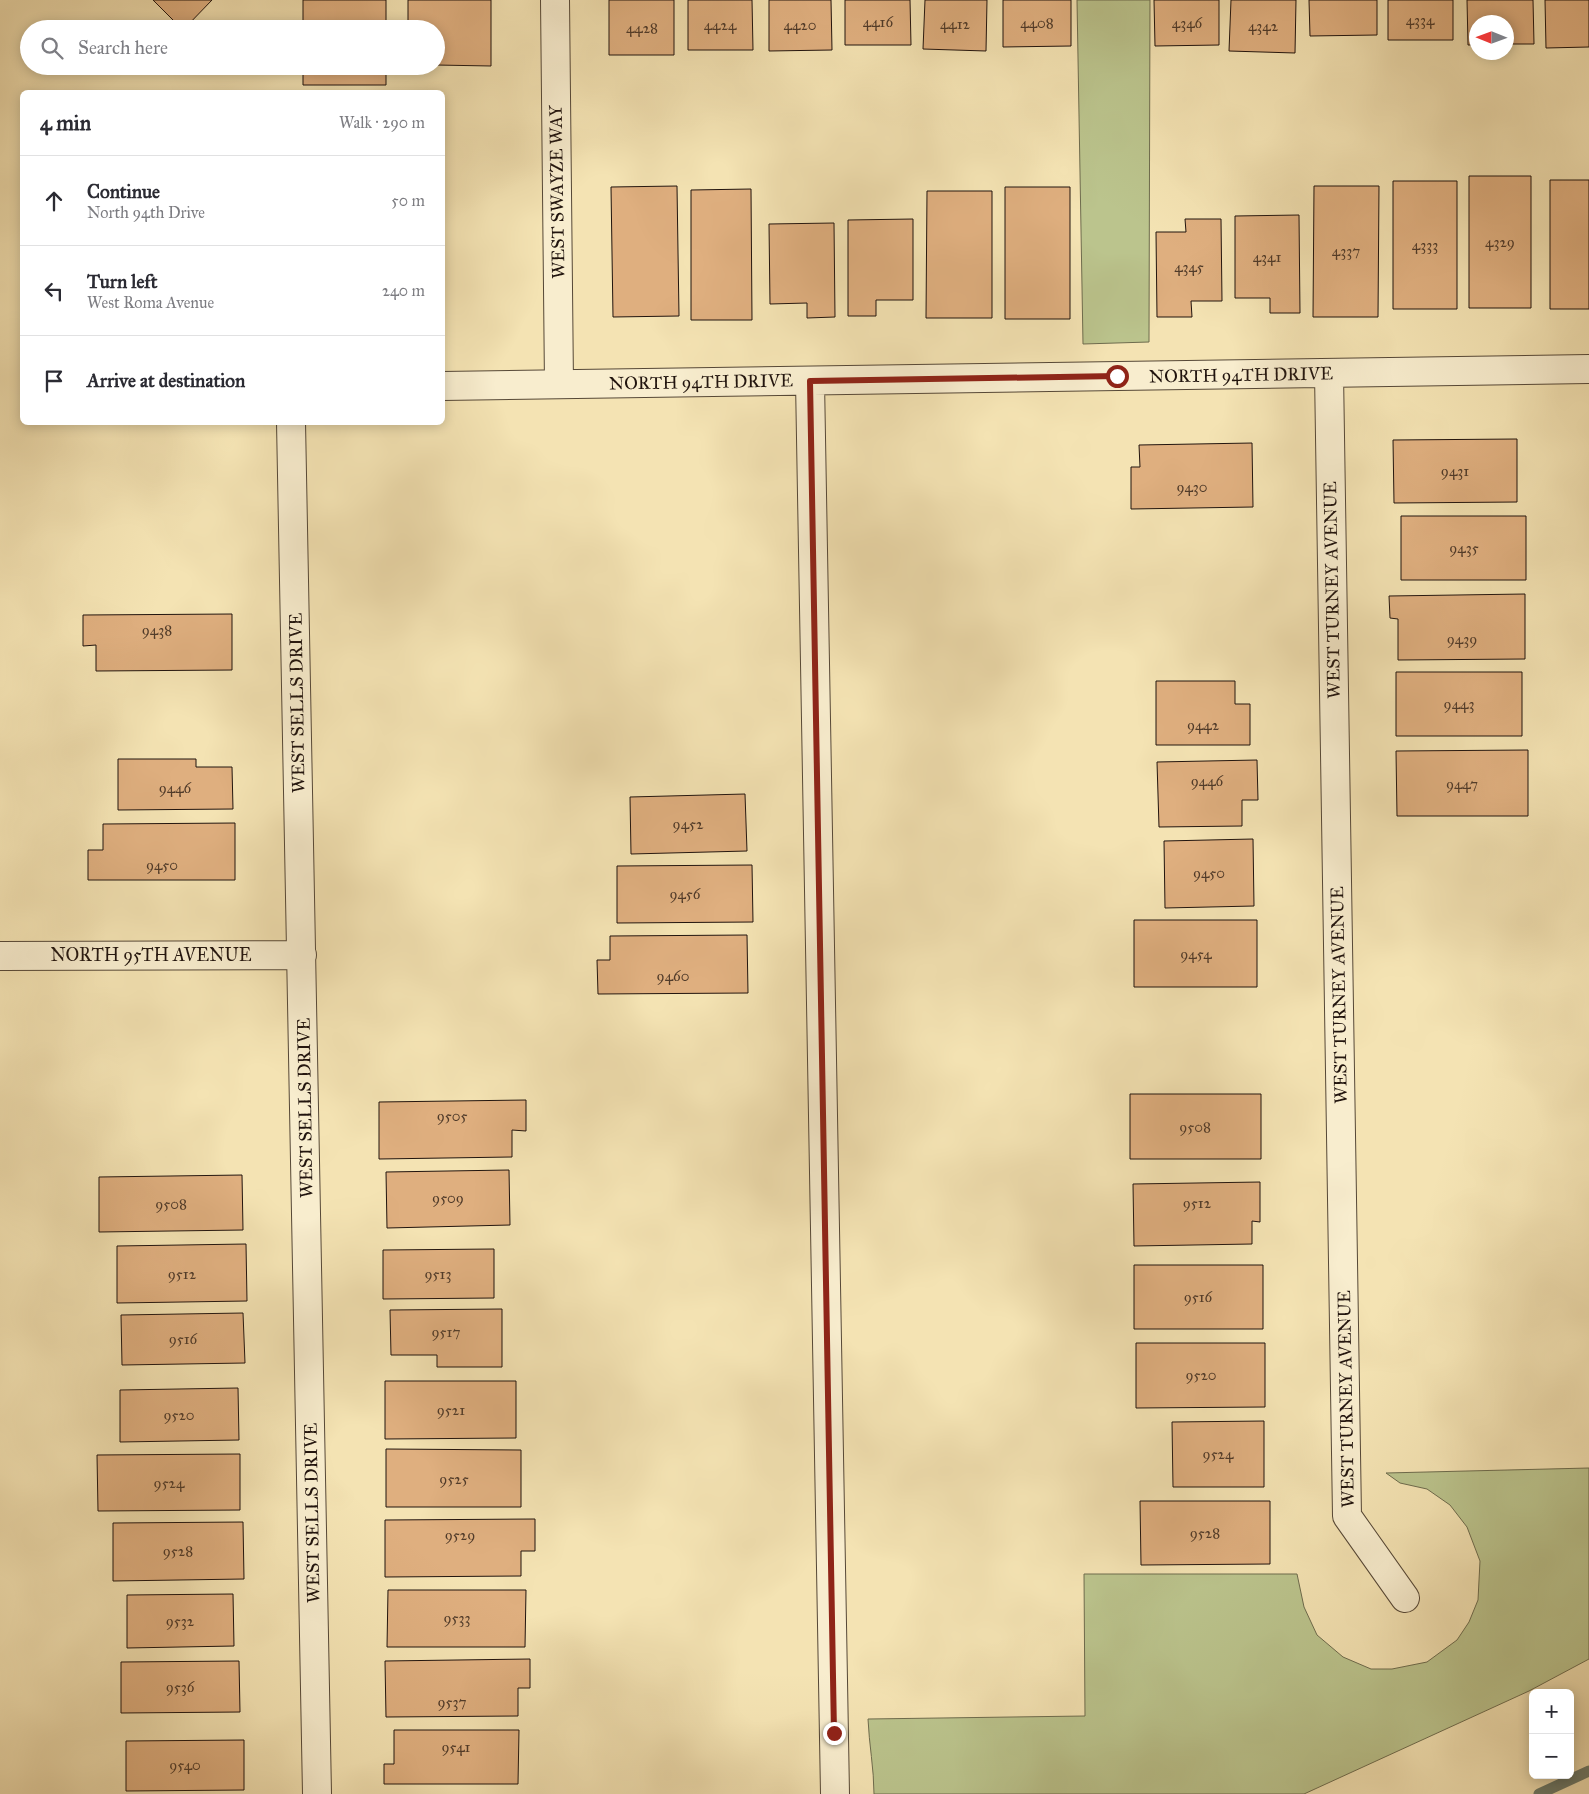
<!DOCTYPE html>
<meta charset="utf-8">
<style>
:root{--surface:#fff;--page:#f2f2f3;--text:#2b2b33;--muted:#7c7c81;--line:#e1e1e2}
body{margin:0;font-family:"IM FELL Great Primer",serif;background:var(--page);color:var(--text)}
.controls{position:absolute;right:15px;bottom:15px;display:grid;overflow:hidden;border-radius:8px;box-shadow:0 2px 12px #0003}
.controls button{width:45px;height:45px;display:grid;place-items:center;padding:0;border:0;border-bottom:1px solid var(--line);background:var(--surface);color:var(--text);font:25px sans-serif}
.compass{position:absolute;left:1469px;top:15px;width:45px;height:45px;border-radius:50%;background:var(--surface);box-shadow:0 2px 12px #0003;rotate:271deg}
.stop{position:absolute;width:15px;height:15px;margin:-11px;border:4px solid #8f2418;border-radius:50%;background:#fff}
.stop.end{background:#8f2418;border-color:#fff;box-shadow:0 1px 5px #0008}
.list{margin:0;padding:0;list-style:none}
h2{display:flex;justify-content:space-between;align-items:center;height:65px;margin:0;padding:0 20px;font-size:21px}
h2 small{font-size:16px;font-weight:400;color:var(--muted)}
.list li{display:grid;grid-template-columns:32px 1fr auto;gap:15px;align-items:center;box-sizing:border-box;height:90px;padding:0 20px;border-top:1px solid var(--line)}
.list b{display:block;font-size:19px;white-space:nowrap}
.list p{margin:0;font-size:16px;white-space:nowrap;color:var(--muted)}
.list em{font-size:16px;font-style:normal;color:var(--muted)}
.icon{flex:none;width:28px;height:28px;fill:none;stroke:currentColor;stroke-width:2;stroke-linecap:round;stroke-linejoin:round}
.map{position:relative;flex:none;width:1589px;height:1794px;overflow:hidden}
.search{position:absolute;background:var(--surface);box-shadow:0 2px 12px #0003;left:20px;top:20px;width:425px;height:55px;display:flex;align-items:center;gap:12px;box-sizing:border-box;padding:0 18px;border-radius:28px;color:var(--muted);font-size:19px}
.panel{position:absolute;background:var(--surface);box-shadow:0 2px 12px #0003;left:20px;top:90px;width:425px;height:335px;border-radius:8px}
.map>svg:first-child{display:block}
.green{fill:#bbc48d;stroke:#6e6c4e}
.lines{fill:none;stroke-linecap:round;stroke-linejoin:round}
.stream{stroke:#6b7a6b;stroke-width:11}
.building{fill:#dfaf7f;stroke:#21140e}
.street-casing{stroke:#564837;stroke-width:30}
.street{stroke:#f8edce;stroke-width:28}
.route{stroke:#8f2418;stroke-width:6}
.labels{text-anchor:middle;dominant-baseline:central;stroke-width:4;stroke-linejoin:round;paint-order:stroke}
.number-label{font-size:15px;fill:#503b2a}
.street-label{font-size:18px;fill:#21140e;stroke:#f8edce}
</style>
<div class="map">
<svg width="1589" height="1794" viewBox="0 0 1589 1794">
<rect width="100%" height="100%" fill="#f4e3b3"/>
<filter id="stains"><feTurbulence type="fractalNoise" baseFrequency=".004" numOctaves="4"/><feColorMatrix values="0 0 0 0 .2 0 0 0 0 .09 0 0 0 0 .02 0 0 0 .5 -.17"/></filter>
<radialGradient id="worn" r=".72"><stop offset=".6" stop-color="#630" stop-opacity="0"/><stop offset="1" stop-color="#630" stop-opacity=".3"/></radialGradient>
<!-- green -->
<path class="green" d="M 1077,0 L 1150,0 L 1149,342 L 1083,344 Z
M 1589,1468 L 1589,1659 L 1529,1691 L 1304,1794 L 874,1794 C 874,1769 869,1744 868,1719 L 1085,1716 L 1084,1574 L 1297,1574 L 1304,1607 L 1317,1635 L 1343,1657 L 1371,1669 L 1392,1669 L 1427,1662 L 1457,1640 L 1469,1622 L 1478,1600 L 1480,1561 L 1467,1527 L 1450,1505 L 1427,1489 L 1400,1483 L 1386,1473 Z"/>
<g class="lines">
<!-- stream -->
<path class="stream" d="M 1539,1794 L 1589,1771"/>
</g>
<!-- building -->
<path class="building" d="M 153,0 L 212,0 L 184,29 L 182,29 Z
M 303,0 L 386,0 L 386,29 L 303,29 Z
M 408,0 L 491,0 L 491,66 L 436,65 L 436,29 L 408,29 Z
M 609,0 L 674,0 L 674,55 L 609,55 Z
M 688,0 L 752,0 L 753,50 L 688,50 Z
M 769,0 L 831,0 L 832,50 L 769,51 Z
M 845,0 L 910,0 L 911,45 L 845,45 Z
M 925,0 L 987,0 L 986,51 L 923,49 Z
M 1003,0 L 1071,0 L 1071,46 L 1003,47 Z
M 1154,0 L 1219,0 L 1219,45 L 1155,46 Z
M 1231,0 L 1296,0 L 1295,53 L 1229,51 Z
M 1309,0 L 1377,0 L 1377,35 L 1310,36 Z
M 1388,0 L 1453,0 L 1453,40 L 1388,40 Z
M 1467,0 L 1533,0 L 1534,44 L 1506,44 L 1506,22 L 1476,22 L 1476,45 L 1468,45 Z
M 1545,0 L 1589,0 L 1589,47 L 1546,48 Z
M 303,66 L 386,66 L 386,85 L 303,85 Z
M 1469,176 L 1531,176 L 1531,308 L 1469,308 Z
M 1550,180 L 1589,180 L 1589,309 L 1550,309 Z
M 1393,181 L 1457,181 L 1457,309 L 1393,309 Z
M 677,186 L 679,316 L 613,317 L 611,187 Z
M 1314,186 L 1379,186 L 1378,317 L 1313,317 Z
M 1005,187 L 1070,187 L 1070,319 L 1005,319 Z
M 751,189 L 752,320 L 691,320 L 691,190 Z
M 927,191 L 992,191 L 992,318 L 926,318 Z
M 1299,215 L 1300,313 L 1270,313 L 1270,298 L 1235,298 L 1235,216 Z
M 913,219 L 913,300 L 876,300 L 876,316 L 848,316 L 848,220 Z
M 1185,219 L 1221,219 L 1222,301 L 1191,301 L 1192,317 L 1157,317 L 1156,232 L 1186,232 Z
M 834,223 L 835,317 L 807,318 L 807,303 L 770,304 L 769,224 Z
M 1517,439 L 1517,502 L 1394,503 L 1393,440 Z
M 1252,443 L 1253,507 L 1131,509 L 1131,467 L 1140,467 L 1139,445 Z
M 1401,516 L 1526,516 L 1526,580 L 1401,580 Z
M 1525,594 L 1525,659 L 1398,660 L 1398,619 L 1390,618 L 1389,596 Z
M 232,614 L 232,670 L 96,671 L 96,645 L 83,646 L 83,615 Z
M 1396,672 L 1522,672 L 1522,736 L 1396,736 Z
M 1156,681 L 1235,681 L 1235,704 L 1250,704 L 1250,745 L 1156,745 Z
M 1528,750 L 1528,816 L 1397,816 L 1396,751 Z
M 118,759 L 196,759 L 196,767 L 232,767 L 233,809 L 118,810 Z
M 1257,760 L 1258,800 L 1242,800 L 1242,826 L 1159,827 L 1157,762 Z
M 745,794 L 747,851 L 631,854 L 630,797 Z
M 235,823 L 235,880 L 88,880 L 88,850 L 103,850 L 103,824 Z
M 1253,839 L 1254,906 L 1165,908 L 1164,841 Z
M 752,865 L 753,922 L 617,923 L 617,866 Z
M 1134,920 L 1257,920 L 1257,987 L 1134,987 Z
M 747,935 L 748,993 L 598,994 L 597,960 L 610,960 L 610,936 Z
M 1130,1094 L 1261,1094 L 1261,1159 L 1130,1159 Z
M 526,1100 L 526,1131 L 512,1130 L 512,1157 L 379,1159 L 379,1102 Z
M 509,1170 L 510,1225 L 387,1228 L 386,1172 Z
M 242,1175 L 243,1230 L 99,1232 L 99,1177 Z
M 1260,1182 L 1260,1222 L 1252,1221 L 1252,1244 L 1134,1246 L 1133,1184 Z
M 246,1244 L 247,1301 L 117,1303 L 117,1246 Z
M 494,1249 L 494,1298 L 383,1299 L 383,1250 Z
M 1134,1265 L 1263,1265 L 1263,1329 L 1134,1329 Z
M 502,1309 L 502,1367 L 437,1367 L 437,1355 L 391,1355 L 390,1310 Z
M 243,1313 L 245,1363 L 122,1365 L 121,1315 Z
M 1136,1343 L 1265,1343 L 1265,1407 L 1136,1408 Z
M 385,1381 L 516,1381 L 516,1438 L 385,1439 Z
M 238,1388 L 239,1440 L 120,1442 L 120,1390 Z
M 1264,1421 L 1264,1487 L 1173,1487 L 1172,1422 Z
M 386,1449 L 521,1450 L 521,1507 L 386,1507 Z
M 240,1454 L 240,1510 L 98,1511 L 97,1455 Z
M 1140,1501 L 1270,1501 L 1270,1564 L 1141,1565 Z
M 535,1519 L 535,1551 L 521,1551 L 521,1576 L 385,1577 L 385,1520 Z
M 243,1522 L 244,1579 L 113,1581 L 113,1523 Z
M 388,1590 L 526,1590 L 525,1647 L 387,1647 Z
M 233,1594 L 234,1646 L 127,1648 L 127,1595 Z
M 530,1659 L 530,1688 L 518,1688 L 518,1716 L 386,1717 L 385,1661 Z
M 239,1661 L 240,1712 L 121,1713 L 121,1662 Z
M 394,1730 L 519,1730 L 518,1784 L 384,1784 L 384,1764 L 394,1764 Z
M 244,1740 L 244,1790 L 126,1791 L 126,1741 Z"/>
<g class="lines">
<defs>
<path id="street" d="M 555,0 L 559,384
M 1329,373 L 1347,1516 L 1405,1598
M 810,381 L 835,1794
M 442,386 L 1589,369
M 291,422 L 317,1794
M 0,956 L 302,955"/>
</defs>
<!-- street casing -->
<use href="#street" class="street-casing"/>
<!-- street -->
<use href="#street" class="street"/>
</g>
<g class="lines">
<!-- route -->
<path class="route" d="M 834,1733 L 810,381 L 1117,376"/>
</g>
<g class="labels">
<!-- number labels -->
<g class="number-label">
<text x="1420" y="20">4334</text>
<text x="878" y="22">4416</text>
<text x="1037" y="23">4408</text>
<text x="1187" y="23">4346</text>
<text x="955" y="24">4412</text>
<text x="720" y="25">4424</text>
<text x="800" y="25">4420</text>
<text x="1263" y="26">4342</text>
<text x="642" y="28">4428</text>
<text x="1500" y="242">4329</text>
<text x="1425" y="245">4333</text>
<text x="1346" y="251">4337</text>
<text x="1267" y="257">4341</text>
<text x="1189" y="267">4345</text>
<text x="1455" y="471">9431</text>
<text x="1192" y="487">9430</text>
<text x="1464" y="548">9435</text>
<text x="157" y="630">9438</text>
<text x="1462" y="639">9439</text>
<text x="1459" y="704">9443</text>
<text x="1203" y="725">9442</text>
<text x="1207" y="781">9446</text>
<text x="1462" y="784">9447</text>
<text x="175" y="788">9446</text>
<text x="688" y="824">9452</text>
<text x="162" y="865">9450</text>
<text x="1209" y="873">9450</text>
<text x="685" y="894">9456</text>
<text x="1196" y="954">9454</text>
<text x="673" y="976">9460</text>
<text x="452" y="1116">9505</text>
<text x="1195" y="1127">9508</text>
<text x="448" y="1198">9509</text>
<text x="1197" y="1203">9512</text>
<text x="171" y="1204">9508</text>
<text x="182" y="1274">9512</text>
<text x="438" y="1274">9513</text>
<text x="1198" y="1297">9516</text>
<text x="446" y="1332">9517</text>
<text x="183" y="1339">9516</text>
<text x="1201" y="1375">9520</text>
<text x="451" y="1410">9521</text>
<text x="179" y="1415">9520</text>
<text x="1218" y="1454">9524</text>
<text x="454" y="1479">9525</text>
<text x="169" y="1483">9524</text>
<text x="1205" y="1533">9528</text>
<text x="460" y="1535">9529</text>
<text x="178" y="1551">9528</text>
<text x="457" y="1618">9533</text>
<text x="180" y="1621">9532</text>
<text x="180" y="1687">9536</text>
<text x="452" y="1702">9537</text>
<text x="456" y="1747">9541</text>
<text x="185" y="1765">9540</text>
</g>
<!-- street labels -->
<g class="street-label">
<text transform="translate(557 192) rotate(-91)">WEST SWAYZE WAY</text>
<text transform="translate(1241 375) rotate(-1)">NORTH 94TH DRIVE</text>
<text transform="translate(701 382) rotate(-1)">NORTH 94TH DRIVE</text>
<text transform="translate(1332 590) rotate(-91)">WEST TURNEY AVENUE</text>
<text transform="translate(297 703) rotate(-91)">WEST SELLS DRIVE</text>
<text x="151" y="955">NORTH 95TH AVENUE</text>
<text transform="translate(1339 995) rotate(-91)">WEST TURNEY AVENUE</text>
<text transform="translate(305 1108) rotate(-91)">WEST SELLS DRIVE</text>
<text transform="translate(1346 1399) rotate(-91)">WEST TURNEY AVENUE</text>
<text transform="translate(312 1513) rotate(-91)">WEST SELLS DRIVE</text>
</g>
</g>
<rect width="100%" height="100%" filter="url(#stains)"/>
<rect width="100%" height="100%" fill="url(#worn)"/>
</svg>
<div class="controls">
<button>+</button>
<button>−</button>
</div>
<svg class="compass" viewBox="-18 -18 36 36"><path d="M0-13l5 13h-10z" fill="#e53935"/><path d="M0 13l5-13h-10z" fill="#7c7c81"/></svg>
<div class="stop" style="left:1117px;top:376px"></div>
<div class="stop end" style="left:834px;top:1733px"></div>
<div class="search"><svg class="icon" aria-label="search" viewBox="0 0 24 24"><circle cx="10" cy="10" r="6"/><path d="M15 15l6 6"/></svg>Search here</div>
<section class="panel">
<h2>4 min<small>Walk · 290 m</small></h2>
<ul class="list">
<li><svg class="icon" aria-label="ahead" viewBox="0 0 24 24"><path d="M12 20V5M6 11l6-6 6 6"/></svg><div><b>Continue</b><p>North 94th Drive</p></div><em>50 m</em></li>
<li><svg class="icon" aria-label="left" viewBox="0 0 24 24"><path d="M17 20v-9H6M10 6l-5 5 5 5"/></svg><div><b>Turn left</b><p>West Roma Avenue</p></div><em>240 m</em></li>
<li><svg class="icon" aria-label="arrive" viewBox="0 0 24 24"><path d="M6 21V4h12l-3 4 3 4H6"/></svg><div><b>Arrive at destination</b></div></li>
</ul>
</section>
</div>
